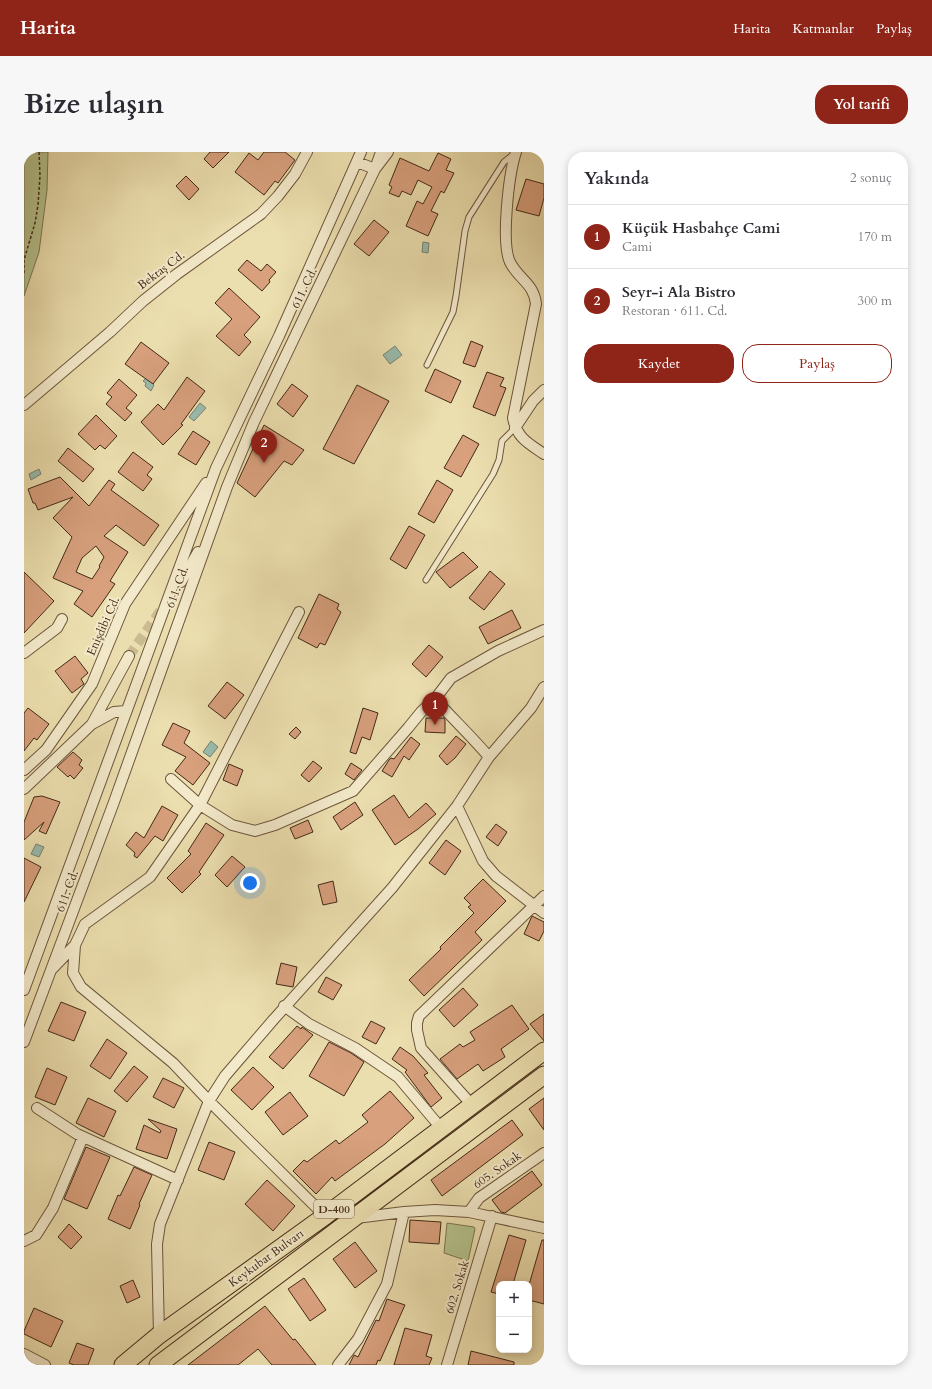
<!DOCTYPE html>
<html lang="tr">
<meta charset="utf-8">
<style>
:root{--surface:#fff;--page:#f7f7f7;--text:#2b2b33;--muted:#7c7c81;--line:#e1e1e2;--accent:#8f2418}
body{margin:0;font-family:Cardo,serif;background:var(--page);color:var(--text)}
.controls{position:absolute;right:12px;bottom:12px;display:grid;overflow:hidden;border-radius:8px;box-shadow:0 2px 10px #0003}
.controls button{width:36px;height:36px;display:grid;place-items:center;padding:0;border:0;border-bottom:1px solid var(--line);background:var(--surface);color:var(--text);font:20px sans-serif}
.you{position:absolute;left:226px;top:731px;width:14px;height:14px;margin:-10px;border:3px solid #fff;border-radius:50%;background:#1a73e8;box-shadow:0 0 0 6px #1a73e833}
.badge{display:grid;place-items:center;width:26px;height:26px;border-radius:50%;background:var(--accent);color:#fff;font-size:13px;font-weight:700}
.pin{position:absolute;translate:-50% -33px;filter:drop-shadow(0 1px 2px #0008)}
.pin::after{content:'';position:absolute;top:21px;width:14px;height:12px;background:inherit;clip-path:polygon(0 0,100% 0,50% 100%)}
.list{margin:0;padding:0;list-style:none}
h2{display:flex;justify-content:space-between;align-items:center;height:52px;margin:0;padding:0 16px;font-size:17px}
h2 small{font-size:13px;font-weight:400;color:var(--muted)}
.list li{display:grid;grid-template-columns:26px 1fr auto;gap:12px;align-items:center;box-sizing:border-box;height:64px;padding:0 16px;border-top:1px solid var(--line)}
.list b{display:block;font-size:15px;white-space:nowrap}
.list p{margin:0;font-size:13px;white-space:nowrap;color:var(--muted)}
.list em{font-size:13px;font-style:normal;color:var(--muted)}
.actions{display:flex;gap:8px;padding:12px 16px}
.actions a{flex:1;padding:9px 0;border:1px solid var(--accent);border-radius:16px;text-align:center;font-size:14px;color:var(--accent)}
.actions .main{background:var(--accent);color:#fff}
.map{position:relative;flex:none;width:520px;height:1213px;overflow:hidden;border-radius:16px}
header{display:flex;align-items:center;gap:24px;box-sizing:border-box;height:56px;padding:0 20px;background:var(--accent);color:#fff}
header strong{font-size:19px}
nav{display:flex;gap:22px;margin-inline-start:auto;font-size:14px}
.intro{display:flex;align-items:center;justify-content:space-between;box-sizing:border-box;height:96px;padding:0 24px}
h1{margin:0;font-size:28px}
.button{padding:10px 18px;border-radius:16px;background:var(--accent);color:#fff;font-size:14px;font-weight:700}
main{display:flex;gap:24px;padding:0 24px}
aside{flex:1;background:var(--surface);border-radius:16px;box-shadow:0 2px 10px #0003}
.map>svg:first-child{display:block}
.green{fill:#b5c28d;stroke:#7c7652}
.water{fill:#99bcae;stroke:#778172}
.building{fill:#d8a07d;stroke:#432917;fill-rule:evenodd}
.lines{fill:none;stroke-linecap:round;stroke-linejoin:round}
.minor-tunnel{stroke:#cabb91;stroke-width:10;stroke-dasharray:10 5;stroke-linecap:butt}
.service-casing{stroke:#6d563d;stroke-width:7}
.minor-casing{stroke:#6d563d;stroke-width:12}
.trunk-casing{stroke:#432917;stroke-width:19}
.path{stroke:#432917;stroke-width:1.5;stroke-dasharray:3 2;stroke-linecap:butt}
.service{stroke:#f3eacb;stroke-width:5}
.minor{stroke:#f3eacb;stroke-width:10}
.trunk{stroke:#ecdfaf;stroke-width:17}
.labels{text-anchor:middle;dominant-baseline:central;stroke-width:4;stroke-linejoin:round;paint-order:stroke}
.shield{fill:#f3eacb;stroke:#78634d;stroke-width:1}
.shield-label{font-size:11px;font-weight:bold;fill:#432917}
.street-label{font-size:12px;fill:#432917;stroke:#f3eacb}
</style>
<header>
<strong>Harita</strong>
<nav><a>Harita</a><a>Katmanlar</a><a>Paylaş</a></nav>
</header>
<div class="intro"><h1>Bize ulaşın</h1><a class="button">Yol tarifi</a></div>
<main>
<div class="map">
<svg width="520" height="1213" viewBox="0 0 520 1213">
<rect width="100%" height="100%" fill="#ecdfaf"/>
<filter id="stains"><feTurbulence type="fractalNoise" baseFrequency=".005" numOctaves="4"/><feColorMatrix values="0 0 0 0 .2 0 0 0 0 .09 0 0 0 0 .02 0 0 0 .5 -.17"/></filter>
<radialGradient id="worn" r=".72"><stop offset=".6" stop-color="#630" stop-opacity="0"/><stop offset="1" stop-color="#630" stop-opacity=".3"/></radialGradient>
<!-- green -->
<path class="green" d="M 0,0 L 24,0 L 23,38 L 15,100 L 0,144 Z
M 423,1071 L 450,1075 L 451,1077 L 444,1109 L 420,1101 Z"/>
<!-- water -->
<path class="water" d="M 399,90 L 405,91 L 404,101 L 398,100 Z
M 371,194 L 378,203 L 366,212 L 359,203 Z
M 123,225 L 130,233 L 127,239 L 121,234 L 122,231 L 119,229 Z
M 176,251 L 182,256 L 170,269 L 165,265 Z
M 15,317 L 17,322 L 7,328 L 5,322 Z
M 187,589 L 194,595 L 186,605 L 179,600 Z
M 12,692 L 20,695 L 15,705 L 7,702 Z"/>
<!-- building -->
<path class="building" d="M 186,0 L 205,0 L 189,16 L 180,7 Z
M 240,0 L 261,0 L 271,8 L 254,31 L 251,29 L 240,43 L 211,20 L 225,1 L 234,8 Z
M 414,1 L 427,7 L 422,18 L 430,21 L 420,41 L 417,39 L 407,59 L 414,62 L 404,84 L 382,74 L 393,49 L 399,52 L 408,35 L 394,28 L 387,43 L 378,39 L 375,45 L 365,41 L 368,35 L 365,33 L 376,6 L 405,19 Z
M 162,24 L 175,37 L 165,48 L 152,34 Z
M 502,27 L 520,32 L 520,46 L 515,64 L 492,58 Z
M 350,68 L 365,80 L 345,104 L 330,92 Z
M 223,108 L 237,119 L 243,112 L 252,120 L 245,128 L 246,130 L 238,139 L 214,118 Z
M 205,136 L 236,165 L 220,183 L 227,190 L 215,204 L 192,184 L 208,167 L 191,151 Z
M 447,189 L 459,194 L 451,215 L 439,211 Z
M 117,190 L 145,211 L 129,232 L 101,212 Z
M 411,217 L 437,229 L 427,251 L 401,239 Z
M 463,220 L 480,226 L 476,234 L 482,236 L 471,264 L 449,255 Z
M 163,225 L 181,239 L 157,272 L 159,273 L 139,293 L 117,270 L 134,252 L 140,258 Z
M 95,227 L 113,243 L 102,256 L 108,261 L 101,269 L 82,252 L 88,245 L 83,241 Z
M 268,232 L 284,244 L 269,265 L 253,252 Z
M 333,233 L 365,249 L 330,312 L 299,297 Z
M 72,263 L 93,284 L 81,297 L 76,293 L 71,298 L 54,282 Z
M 240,273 L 280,298 L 268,313 L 260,309 L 231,345 L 213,331 Z
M 169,279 L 186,290 L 172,313 L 154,302 Z
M 439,283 L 455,292 L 437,325 L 420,316 Z
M 44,296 L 70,317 L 59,330 L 34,309 Z
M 109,300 L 129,315 L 123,323 L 128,327 L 119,339 L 94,320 Z
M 36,325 L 65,354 L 85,328 L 91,332 L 87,338 L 135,373 L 120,394 L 92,373 L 80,384 L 104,400 L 86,429 L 91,432 L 68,465 L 50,452 L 59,439 L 29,426 L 48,385 L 29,366 L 49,345 L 14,358 L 11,351 L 9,351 L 4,337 ZM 72,394 L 80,405 L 75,414 L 76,415 L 68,427 L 52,420 L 58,406 Z
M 413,328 L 429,338 L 410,371 L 394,362 Z
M 385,374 L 401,383 L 382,417 L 366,407 Z
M 439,400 L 454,415 L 426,436 L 412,420 Z
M 466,419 L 481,432 L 460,458 L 445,446 Z
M 0,420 L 30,449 L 0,481 Z
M 295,442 L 315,452 L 313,457 L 317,460 L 301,493 L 296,491 L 293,496 L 274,486 Z
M 488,458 L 497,476 L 464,492 L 455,475 Z
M 405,493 L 419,505 L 402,525 L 388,512 Z
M 51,504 L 64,521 L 57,527 L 60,532 L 48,541 L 31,519 Z
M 203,530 L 220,543 L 201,567 L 184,554 Z
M 4,556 L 25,572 L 13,588 L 10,586 L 0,599 L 0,561 Z
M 339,556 L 354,561 L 346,588 L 338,585 L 332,602 L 326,600 Z
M 402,566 L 420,566 L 421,568 L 421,581 L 401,580 Z
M 149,571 L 166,579 L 160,591 L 186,611 L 169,633 L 151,619 L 162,605 L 138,593 Z
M 272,575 L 277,580 L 271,587 L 265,582 Z
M 432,584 L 442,592 L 431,606 L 423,613 L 415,604 Z
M 387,585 L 396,592 L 385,608 L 380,604 L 368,625 L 358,619 L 365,608 L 367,606 L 370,607 Z
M 49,600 L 58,608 L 55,613 L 59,616 L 50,627 L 46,623 L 44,625 L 33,615 Z
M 289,609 L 298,616 L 285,630 L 277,623 Z
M 327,611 L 338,618 L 330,628 L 321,622 Z
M 205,612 L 219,618 L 213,634 L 199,628 Z
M 370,643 L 385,666 L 402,651 L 412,662 L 394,677 L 371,693 L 348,658 Z
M 18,644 L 36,650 L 22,682 L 15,679 L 20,670 L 0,688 L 0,670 L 10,645 Z
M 331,650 L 339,663 L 317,678 L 309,665 Z
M 138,654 L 154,663 L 139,689 L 131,684 L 113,706 L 110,704 L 111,701 L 102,693 L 112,680 L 120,686 Z
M 284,668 L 289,680 L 271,687 L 266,676 Z
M 182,671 L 200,683 L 175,720 L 177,722 L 158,741 L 143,726 L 167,702 L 164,699 Z
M 472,672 L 483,680 L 474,694 L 462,685 Z
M 422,688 L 437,699 L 421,723 L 405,711 Z
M 208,704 L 221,715 L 203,735 L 191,723 Z
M 0,706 L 17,715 L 0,750 Z
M 459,727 L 482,749 L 451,780 L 458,788 L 400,844 L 385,828 L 417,797 L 416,795 L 450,761 L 444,755 L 447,753 L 440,746 Z
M 309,729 L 313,750 L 299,753 L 294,733 Z
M 508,764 L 520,770 L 520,779 L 515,789 L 500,782 Z
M 257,811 L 273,815 L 269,835 L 252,832 Z
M 302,825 L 318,833 L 309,848 L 294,840 Z
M 439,836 L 454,853 L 430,875 L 415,858 Z
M 37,850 L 62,860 L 50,889 L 24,879 Z
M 488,853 L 505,877 L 477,897 L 481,905 L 459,919 L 454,912 L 433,927 L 416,907 L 436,892 L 439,895 L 451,888 L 446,880 Z
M 520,862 L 520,889 L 506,872 Z
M 347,869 L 361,876 L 352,892 L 338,885 Z
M 273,874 L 277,877 L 278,875 L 289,883 L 259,917 L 245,905 Z
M 83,887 L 103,901 L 86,927 L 66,914 Z
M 305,890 L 327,901 L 340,910 L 320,944 L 285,924 Z
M 376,895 L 389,904 L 404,921 L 400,923 L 418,946 L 407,955 L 381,920 L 383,918 L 368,907 Z
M 110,914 L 124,925 L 103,950 L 90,939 Z
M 229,915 L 250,935 L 228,958 L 207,938 Z
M 23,916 L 43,925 L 31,953 L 11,945 Z
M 139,926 L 160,936 L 150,956 L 129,945 Z
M 366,939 L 390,966 L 361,992 L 311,1029 L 308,1025 L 292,1042 L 269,1019 L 280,1008 L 283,1010 L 312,988 L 315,992 L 344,970 L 338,963 Z
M 266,940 L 284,964 L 259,983 L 241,960 Z
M 64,946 L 92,959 L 80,985 L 52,971 Z
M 520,946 L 520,978 L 505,957 Z
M 124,967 L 153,977 L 143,1007 L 112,997 L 120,973 L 136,981 L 137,979 Z
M 488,968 L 499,983 L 418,1044 L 407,1028 Z
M 185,990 L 211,1000 L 200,1028 L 174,1018 Z
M 62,995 L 86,1005 L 63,1057 L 40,1047 Z
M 110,1015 L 128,1023 L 115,1052 L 116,1053 L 106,1077 L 84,1067 L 94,1043 L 96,1044 Z
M 508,1019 L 518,1033 L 481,1061 L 477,1060 L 468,1048 Z
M 243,1028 L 271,1054 L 249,1079 L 221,1052 Z
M 386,1068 L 417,1070 L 415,1092 L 385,1090 Z
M 45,1072 L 58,1085 L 47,1097 L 34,1085 Z
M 485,1083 L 502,1088 L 489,1132 L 475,1132 L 475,1142 L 467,1140 Z
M 518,1088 L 520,1088 L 520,1152 L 505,1148 L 505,1133 Z
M 331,1090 L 353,1119 L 331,1136 L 309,1107 Z
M 280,1126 L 302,1158 L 286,1169 L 264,1137 Z
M 109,1128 L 116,1145 L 103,1151 L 96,1134 Z
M 363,1147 L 381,1153 L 356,1209 L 354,1208 L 352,1213 L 325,1213 L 330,1203 L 334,1205 L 352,1168 L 355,1169 Z
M 241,1154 L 269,1188 L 271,1187 L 292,1213 L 248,1213 L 234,1197 L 214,1213 L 164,1213 Z
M 10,1156 L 39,1169 L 27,1195 L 0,1182 L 0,1179 Z
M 381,1176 L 408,1183 L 402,1204 L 408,1206 L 405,1213 L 370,1213 Z
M 53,1191 L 70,1197 L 64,1213 L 50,1213 L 45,1211 Z
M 447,1199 L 490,1210 L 490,1213 L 444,1213 Z"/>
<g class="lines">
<!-- minor-tunnel -->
<path class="minor-tunnel" d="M 105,504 L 139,455"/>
<defs>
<path id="service" d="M 403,213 L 429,160 L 432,144 L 441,79 L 445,65 L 480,10 L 490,2
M 402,428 L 469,322 L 475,308 L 478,289 L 491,276"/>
<path id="minor" d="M 492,0 C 485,21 476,94 487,112 C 496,128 510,132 512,152 L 489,266 C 493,286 504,291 520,302
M 333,10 L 351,17 L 364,0
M 0,253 L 86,180 L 119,149 L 153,122 L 237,62 L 254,44 L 271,22 L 283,0
M 491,276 L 509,249 L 520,238
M 157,430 L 174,400
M 275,460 L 176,653 L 126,725 L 61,772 L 51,793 L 49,821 L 57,835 L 149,911 L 185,949 L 301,1064
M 0,501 L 33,476 L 38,467
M 411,547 L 427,526 L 474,499 L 520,478
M 68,572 L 105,504
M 0,618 L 22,598 L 68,532 L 101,452 L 182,331
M 147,627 L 176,653 L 208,673 L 231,679 L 251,673 L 329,639 L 384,576 L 397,560 L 411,547 C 429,567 448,585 465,605
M 0,637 L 68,572 L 90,560 L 102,559
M 433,654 L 459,709 L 472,724 L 520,761
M 28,817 L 51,793
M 0,838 L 192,316 L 255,184 L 337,0
M 260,854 L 285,872 L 331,896 L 374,925 L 417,976
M 0,890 L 90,650 L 203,335 L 230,270 L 351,17 L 357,0
M 448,953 L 397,896 L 393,878 L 393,871 L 395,864 L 520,744
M 13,956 L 53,982 L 154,1028
M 445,1060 L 455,1046 L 520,1001
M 332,1066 L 380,1060 L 411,1058 L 445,1060 L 520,1076
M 0,1089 L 12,1083 L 29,1056 L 59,985
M 135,1183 L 133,1092 L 136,1072 L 185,949 L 201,924 L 250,867 L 368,736 L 433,654 L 465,605 L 507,556 L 520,535
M 0,1202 L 21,1213
M 314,1213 L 334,1187 L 363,1132 L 380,1060
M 423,1213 L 468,1064"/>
<path id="trunk" d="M 99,1213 L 135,1183 L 301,1064 L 520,899
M 134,1213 L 520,923"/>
</defs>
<!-- service casing -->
<use href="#service" class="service-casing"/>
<!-- minor casing -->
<use href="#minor" class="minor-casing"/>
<!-- trunk casing -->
<use href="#trunk" class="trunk-casing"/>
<!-- path -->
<path class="path" d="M 0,121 L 0,108 L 11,71 L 14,53 L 16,24 L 15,0"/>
<!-- service -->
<use href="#service" class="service"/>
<!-- minor -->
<use href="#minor" class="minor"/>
<!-- trunk -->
<use href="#trunk" class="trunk"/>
</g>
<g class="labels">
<!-- shield labels -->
<rect class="shield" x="290" y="1048" width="40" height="18" rx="3"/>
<g class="shield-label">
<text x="310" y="1057">D-400</text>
</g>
<!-- street labels -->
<g class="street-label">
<text transform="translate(137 118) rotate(-37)">Bektaş Cd.</text>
<text transform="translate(280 136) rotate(-64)">611. Cd.</text>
<text transform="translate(153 435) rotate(-70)">611. Cd.</text>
<text transform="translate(79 474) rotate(-66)">Enişdibi Cd.</text>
<text transform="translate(43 739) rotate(-70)">611. Cd.</text>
<text transform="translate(473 1018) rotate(-35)">605. Sokak</text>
<text transform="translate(242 1106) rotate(-36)">Keykubat Bulvarı</text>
<text transform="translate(433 1135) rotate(-73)">602. Sokak</text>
</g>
</g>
<rect width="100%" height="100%" filter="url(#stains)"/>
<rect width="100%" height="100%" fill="url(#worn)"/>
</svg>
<div class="controls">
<button>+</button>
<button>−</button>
</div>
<div class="you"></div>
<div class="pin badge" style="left:411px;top:573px">1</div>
<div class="pin badge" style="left:240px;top:311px">2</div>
</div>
<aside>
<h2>Yakında<small>2 sonuç</small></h2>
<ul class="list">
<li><span class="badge">1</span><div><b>Küçük Hasbahçe Cami</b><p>Cami</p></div><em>170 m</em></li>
<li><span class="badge">2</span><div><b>Seyr-i Ala Bistro</b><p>Restoran · 611. Cd.</p></div><em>300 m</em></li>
</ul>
<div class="actions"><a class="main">Kaydet</a><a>Paylaş</a></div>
</aside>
</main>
